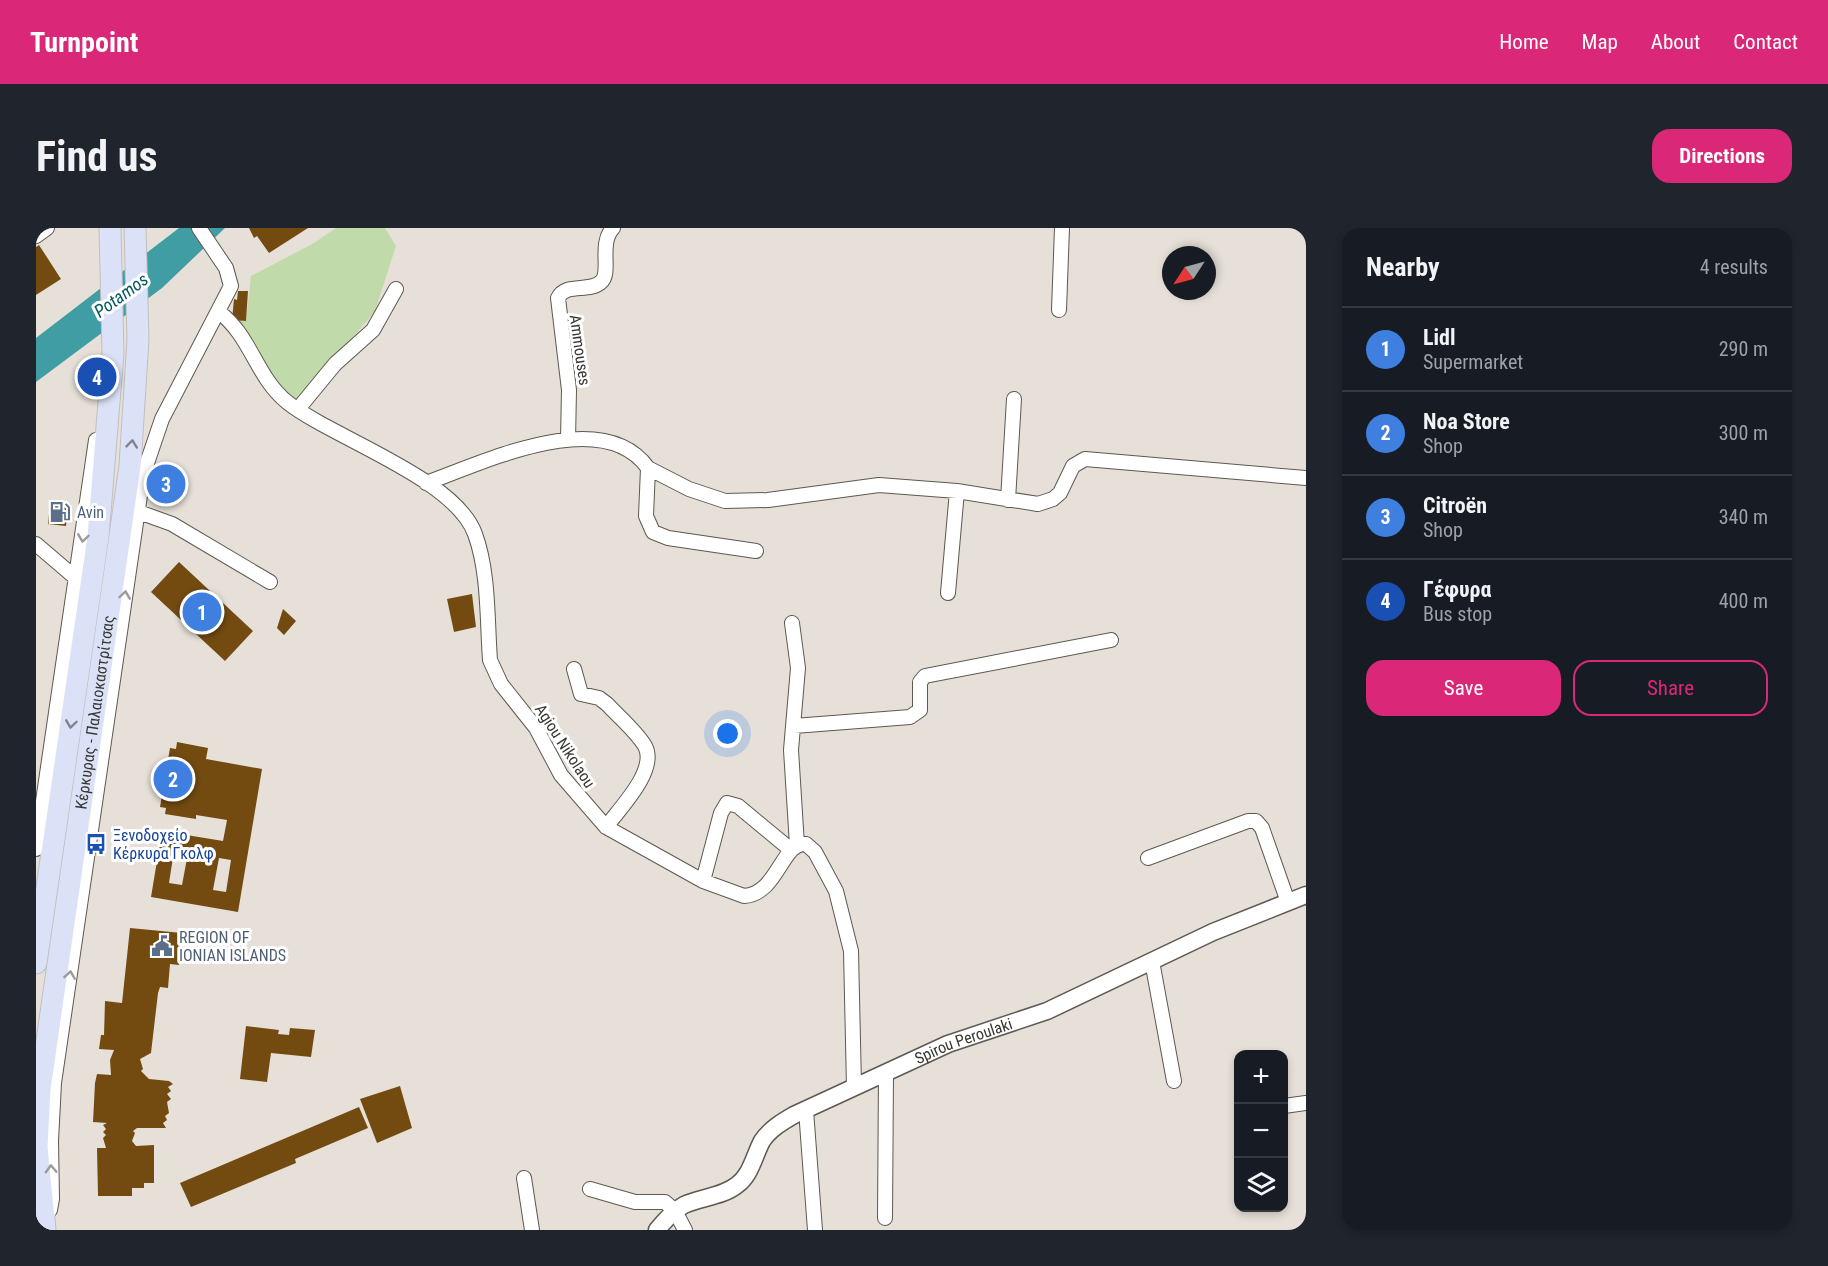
<!DOCTYPE html>
<meta charset="utf-8">
<style>
:root{--surface:#171b24;--page:#20242c;--text:#f1f3f6;--muted:#9ea1a6;--line:#363941;--accent:#db2777}
body{margin:0;font-family:"Roboto Condensed",sans-serif;background:var(--page);color:var(--text)}
.controls{position:absolute;right:18px;bottom:18px;display:grid;overflow:hidden;border-radius:12px;box-shadow:0 3px 9px #0003}
.controls button{width:54px;height:54px;display:grid;place-items:center;padding:0;border:0;border-bottom:2px solid var(--line);background:var(--surface);color:var(--text);font:30px sans-serif}
.compass{position:absolute;left:1126px;top:18px;width:54px;height:54px;border-radius:50%;background:var(--surface);box-shadow:0 3px 9px #0003;rotate:234deg}
.you{position:absolute;left:692px;top:506px;width:21px;height:21px;margin:-15px;border:4px solid #fff;border-radius:50%;background:#1a73e8;box-shadow:0 0 0 9px #1a73e833}
.badge{display:grid;place-items:center;width:39px;height:39px;border-radius:50%;background:var(--accent);color:#fff;font-size:20px;font-weight:700}
.pin{position:absolute;translate:-50% -50%;border:3px solid #fff;box-shadow:0 2px 6px #0006}
.list{margin:0;padding:0;list-style:none}
h2{display:flex;justify-content:space-between;align-items:center;height:78px;margin:0;padding:0 24px;font-size:26px}
h2 small{font-size:20px;font-weight:400;color:var(--muted)}
.list li{display:grid;grid-template-columns:39px 1fr auto;gap:18px;align-items:center;box-sizing:border-box;height:84px;padding:0 24px;border-top:2px solid var(--line)}
.list b{display:block;font-size:22px;white-space:nowrap}
.list p{margin:0;font-size:20px;white-space:nowrap;color:var(--muted)}
.list em{font-size:20px;font-style:normal;color:var(--muted)}
.actions{display:flex;gap:12px;padding:18px 24px}
.actions a{flex:1;padding:14px 0;border:2px solid var(--accent);border-radius:18px;text-align:center;font-size:21px;color:var(--accent)}
.actions .main{background:var(--accent);color:#fff}
.icon{flex:none;width:33px;height:33px;fill:none;stroke:currentColor;stroke-width:2;stroke-linecap:round;stroke-linejoin:round}
.map{position:relative;flex:none;width:1270px;height:1002px;overflow:hidden;border-radius:18px}
header{display:flex;align-items:center;gap:36px;box-sizing:border-box;height:84px;padding:0 30px;background:var(--accent);color:#fff}
header strong{font-size:28px}
nav{display:flex;gap:33px;margin-inline-start:auto;font-size:21px}
.intro{display:flex;align-items:center;justify-content:space-between;box-sizing:border-box;height:144px;padding:0 36px}
h1{margin:0;font-size:42px}
.button{padding:15px 27px;border-radius:18px;background:var(--accent);color:#fff;font-size:21px;font-weight:700}
main{display:flex;gap:36px;padding:0 36px}
aside{flex:1;background:var(--surface);border-radius:18px;box-shadow:0 3px 9px #0003}
.map>svg:first-child{display:block}
.green{fill:#c0dba9}
.water{fill:#3f9da3}
.building{fill:#734b11;fill-rule:evenodd}
.lines{fill:none;stroke-linecap:round;stroke-linejoin:round}
.minor-casing{stroke:#5d5851;stroke-width:16}
.tertiary-casing{stroke:#5d5851;stroke-width:19}
.primary-casing{stroke:#c0bfbe;stroke-width:23}
.minor{stroke:#fff;stroke-width:14}
.tertiary{stroke:#fff;stroke-width:16}
.primary{stroke:#dbe2f8;stroke-width:21}
.oneway{stroke:#82848c}
.oneway2{stroke:#9c9b9a}
.labels{text-anchor:middle;dominant-baseline:central;stroke-width:6;stroke-linejoin:round;paint-order:stroke}
.street-label{font-size:16px;fill:#393734;stroke:#fff}
.service-label{font-size:16px;fill:#4e5e75;stroke:#fff;text-anchor:start}
.transit-label{font-size:16px;fill:#164399;stroke:#fff;text-anchor:start}
.water-label{font-size:18px;font-style:italic;fill:#02585d;stroke:#fff}
</style>
<header>
<strong>Turnpoint</strong>
<nav><a>Home</a><a>Map</a><a>About</a><a>Contact</a></nav>
</header>
<div class="intro"><h1>Find us</h1><a class="button">Directions</a></div>
<main>
<div class="map">
<svg width="1270" height="1002" viewBox="0 0 1270 1002">
<rect width="100%" height="100%" fill="#e7e0d9"/>
<!-- green -->
<path class="green" d="M 300,0 L 349,0 L 360,18 L 339,83 L 261,176 L 249,167 L 202,92 L 210,93 L 215,48 L 278,15 Z"/>
<!-- water -->
<path class="water" d="M 143,0 L 189,0 L 126,60 L 0,154 L 0,110 Z"/>
<!-- building -->
<path class="building" d="M 213,0 L 272,0 L 233,25 L 221,8 L 218,10 Z
M 3,17 L 25,51 L 0,67 L 0,19 Z
M 202,63 L 212,63 L 210,93 L 196,92 L 198,71 L 201,72 Z
M 14,275 L 32,277 L 30,298 L 12,296 Z
M 143,334 L 217,403 L 189,433 L 115,364 Z
M 436,366 L 440,399 L 418,404 L 411,371 Z
M 247,381 L 260,393 L 248,407 L 241,400 Z
M 141,514 L 172,520 L 170,531 L 226,541 L 202,684 L 115,669 L 126,603 L 187,613 L 191,592 L 160,587 L 160,591 L 129,586 L 130,580 L 124,579 L 134,520 L 140,521 ZM 138,623 L 152,625 L 146,657 L 133,655 ZM 183,630 L 195,632 L 190,664 L 177,662 Z
M 94,700 L 146,705 L 143,737 L 134,736 L 132,760 L 124,759 L 122,765 L 115,825 L 104,831 L 107,841 L 105,843 L 113,851 L 133,853 L 137,856 L 132,859 L 135,863 L 131,866 L 135,871 L 131,874 L 133,885 L 129,888 L 131,892 L 127,895 L 130,900 L 101,900 L 97,903 L 99,905 L 96,913 L 100,918 L 118,917 L 118,955 L 108,955 L 108,960 L 96,960 L 96,968 L 62,968 L 61,920 L 70,920 L 67,910 L 70,907 L 67,904 L 70,901 L 67,897 L 71,895 L 57,894 L 59,855 L 61,846 L 75,847 L 74,832 L 78,822 L 63,821 L 65,807 L 68,807 L 69,773 L 86,775 Z
M 210,798 L 243,802 L 242,806 L 253,807 L 254,800 L 279,802 L 275,829 L 235,825 L 231,854 L 204,851 Z
M 364,858 L 376,900 L 341,915 L 324,871 Z
M 323,879 L 332,900 L 259,931 L 260,935 L 155,979 L 144,955 Z"/>
<g class="lines">
<defs>
<path id="minor" d="M 0,8 L 11,0
M 1023,82 L 1026,0
M 183,84 C 215,108 220,149 251,174 C 296,210 419,250 439,306 C 453,344 451,392 454,432 L 465,456 L 500,500 L 525,547 L 570,599 L 667,653 L 708,668 C 742,666 746,613 770,616 L 779,624 L 800,663 L 815,723 L 818,859
M 262,181 L 299,136 L 337,102 L 360,61
M 532,212 L 533,162 L 522,70 C 530,54 553,65 565,54 C 576,45 562,16 577,0
M 612,240 L 653,261 L 689,273 L 732,272 L 843,257 L 921,263 L 1002,276 L 1017,271 L 1024,265 L 1037,238 L 1049,231 L 1270,250
M 390,255 C 447,235 566,176 612,240 L 610,288 L 617,304 L 632,310 L 720,323
M 972,272 L 978,171
M 100,283 L 136,296 L 234,354
M 0,316 L 42,352
M 912,365 L 921,263
M 756,395 L 762,440 L 755,522 L 761,617
M 538,441 L 545,466 L 563,470 L 571,476 C 583,489 600,503 609,518 C 622,542 584,580 570,599
M 758,498 L 874,489 L 884,482 L 884,454 L 889,448 L 1075,412
M 0,621 L 60,212
M 1112,630 L 1212,593 L 1220,593 L 1226,600 L 1252,674
M 667,653 L 685,585 L 691,575 L 702,578 L 755,622
M 1116,733 L 1138,853
M 1248,878 L 1270,875
M 770,882 L 779,1002
M 488,950 L 496,1002
M 554,961 L 599,974 L 629,974 L 639,983 L 649,1002
M 14,982 L 16,971 L 15,913 L 18,855 L 107,247 L 126,191 L 195,58 L 190,40 L 163,0
M 849,990 L 850,845"/>
<g id="tertiary">
<path id="s1" d="M 621,1002 C 629,992 637,983 648,977 C 665,969 686,969 701,957 C 715,947 718,928 726,913 C 734,901 746,894 758,887 L 912,816 L 1011,783 L 1177,704 L 1270,667"/>
</g>
<g id="primary">
<path d="M 0,735 L 62,309 L 77,125 L 74,0"/>
<path id="s2" d="M 9,1002 L 1,919 L 4,861 L 94,238 L 102,111 L 99,0"/>
</g>
</defs>
<!-- minor casing -->
<use href="#minor" class="minor-casing"/>
<!-- tertiary casing -->
<use href="#tertiary" class="tertiary-casing"/>
<!-- primary casing -->
<use href="#primary" class="primary-casing"/>
<!-- minor -->
<use href="#minor" class="minor"/>
<!-- tertiary -->
<use href="#tertiary" class="tertiary"/>
<!-- primary -->
<use href="#primary" class="primary"/>
</g>
<!-- one-way arrows -->
<defs><path id="oneway-chevron" d="M-2-3.5L2.5 0L-2 3.5" fill="none" stroke-width="1.6" stroke-linecap="round" stroke-linejoin="round" transform="scale(1.5)"/></defs>
<g class="oneway">
<use href="#oneway-chevron" transform="translate(96 216) rotate(-84)"/>
<use href="#oneway-chevron" transform="translate(35 496) rotate(98)"/>
</g>
<g class="oneway2">
<use href="#oneway-chevron" transform="translate(47 310) rotate(98)"/>
<use href="#oneway-chevron" transform="translate(89 367) rotate(-82)"/>
<use href="#oneway-chevron" transform="translate(34 747) rotate(-81)"/>
<use href="#oneway-chevron" transform="translate(15 941) rotate(-92)"/>
</g>
<!-- icons -->
<defs>
<symbol id="fuel-bare" viewBox="-9 -9 18 18"><path d="M-5.5-6h7V0h2V4h1.3V-2.5L3-4.5l.8-.8L6-3V5H2.5V1h-1V6h-7ZM-4.2-4.7v3.2H.2V-4.7Z" fill="#5c6f8a" stroke="#fff" stroke-width="2.5" paint-order="stroke"/></symbol>
<symbol id="bus-bare" viewBox="-9 -9 18 18"><path d="M-5-6H5V4H4V6H2V4H-2V6H-4V4H-5ZM-3.5-4V0h7V-4ZM-3.5 1.2v1.5H-2V1.2ZM2 1.2v1.5H3.5V1.2Z" fill="#1a4fb4" stroke="#fff" stroke-width="2.5" paint-order="stroke"/></symbol>
<symbol id="civic-bare" viewBox="-9 -9 18 18"><path d="M-.6-6.5H3V-4.5H.6V-3L4-1V1h2V6H-6V1h2V-1L-.6-3ZM-1.2 2.5V6h2.4V2.5Z" fill="#5c6f8a" stroke="#fff" stroke-width="2.5" paint-order="stroke"/></symbol>
</defs>
<g fill-rule="evenodd">
<use href="#fuel-bare" x="9" y="269" width="30" height="30"/>
<use href="#bus-bare" x="45" y="601" width="30" height="30"/>
<use href="#civic-bare" x="111" y="703" width="30" height="30"/>
</g>
<g class="labels">
<!-- street labels -->
<g class="street-label">
<text transform="translate(544 122) rotate(82)">Ammouses</text>
<text stroke="none"><textPath href="#s2" startOffset="522">Κέρκυρας - Παλαιοκαστρίτσας</textPath></text>
<text transform="translate(529 518) rotate(57)">Agiou Nikolaou</text>
<text stroke="none"><textPath href="#s1" startOffset="372">Spirou Peroulaki</textPath></text>
</g>
<!-- service labels -->
<g class="service-label">
<text x="41" y="284">Avin</text>
<text x="143" y="709">REGION OF<tspan x="143" dy="18">IONIAN ISLANDS</tspan></text>
</g>
<!-- transit labels -->
<g class="transit-label">
<text x="77" y="607">Ξενοδοχείο<tspan x="77" dy="18">Κέρκυρα Γκολφ</tspan></text>
</g>
<!-- water labels -->
<g class="water-label">
<text transform="translate(85 67) rotate(-36)">Potamos</text>
</g>
</g>
</svg>
<div class="controls">
<button>+</button>
<button>−</button>
<button><svg class="icon" aria-label="layers" viewBox="0 0 24 24"><path d="M12 4l9 5-9 5-9-5zM3 14l9 5 9-5"/></svg></button>
</div>
<svg class="compass" viewBox="-18 -18 36 36"><path d="M0-13l5 13h-10z" fill="#e53935"/><path d="M0 13l5-13h-10z" fill="#9ea1a6"/></svg>
<div class="you"></div>
<div class="pin badge" style="left:166px;top:384px;background:#3f7fe0">1</div>
<div class="pin badge" style="left:137px;top:551px;background:#3f7fe0">2</div>
<div class="pin badge" style="left:130px;top:256px;background:#3f7fe0">3</div>
<div class="pin badge" style="left:61px;top:149px;background:#1a4fb4">4</div>
</div>
<aside>
<h2>Nearby<small>4 results</small></h2>
<ul class="list">
<li><span class="badge" style="background:#3f7fe0">1</span><div><b>Lidl</b><p>Supermarket</p></div><em>290 m</em></li>
<li><span class="badge" style="background:#3f7fe0">2</span><div><b>Noa Store</b><p>Shop</p></div><em>300 m</em></li>
<li><span class="badge" style="background:#3f7fe0">3</span><div><b>Citroën</b><p>Shop</p></div><em>340 m</em></li>
<li><span class="badge" style="background:#1a4fb4">4</span><div><b>Γέφυρα</b><p>Bus stop</p></div><em>400 m</em></li>
</ul>
<div class="actions"><a class="main">Save</a><a>Share</a></div>
</aside>
</main>
